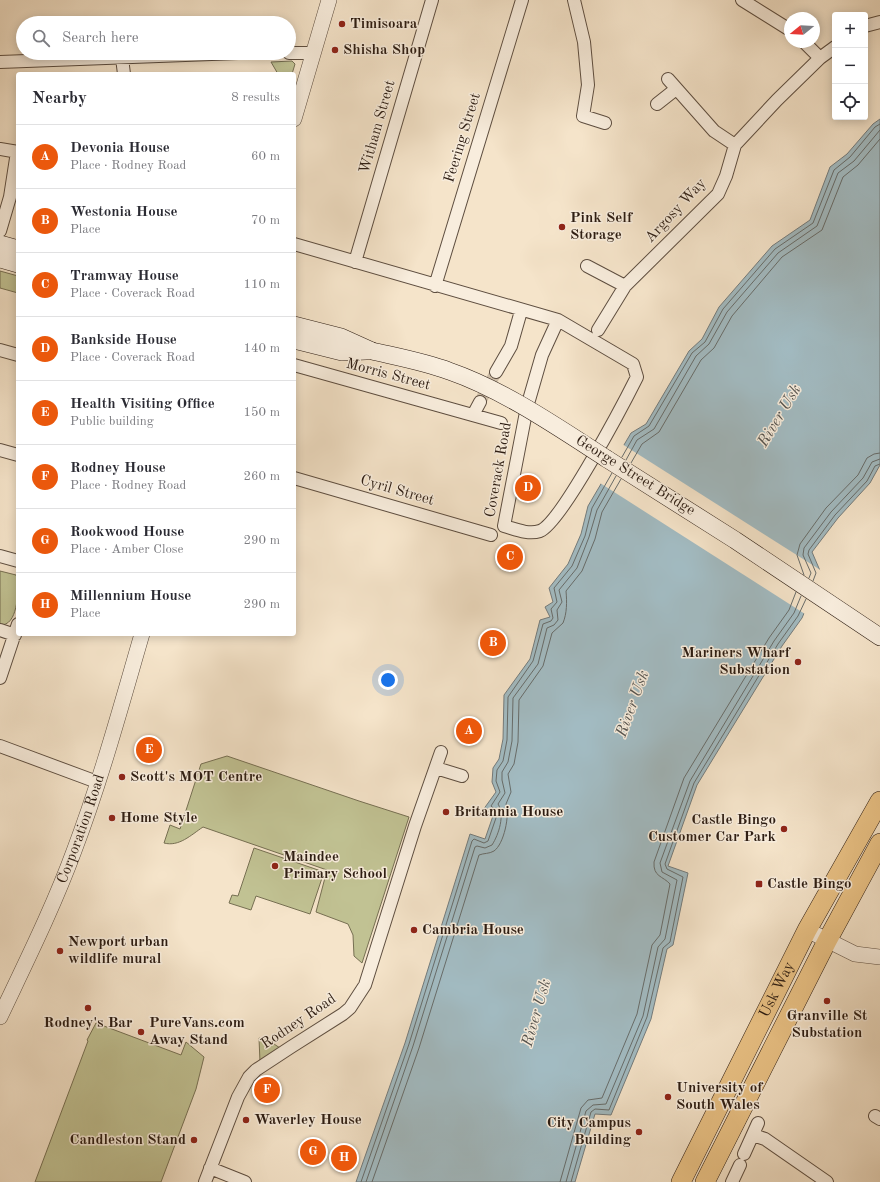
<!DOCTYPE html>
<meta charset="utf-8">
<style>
:root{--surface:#fff;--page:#f7f7f7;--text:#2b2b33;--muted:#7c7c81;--line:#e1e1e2;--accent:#ea580c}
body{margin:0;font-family:"Old Standard TT",serif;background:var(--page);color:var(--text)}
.controls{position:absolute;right:12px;top:12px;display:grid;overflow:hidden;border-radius:4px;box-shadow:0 2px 10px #0003}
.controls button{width:36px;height:36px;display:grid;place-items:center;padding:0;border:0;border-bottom:1px solid var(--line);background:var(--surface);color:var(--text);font:20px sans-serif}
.compass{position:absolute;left:784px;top:12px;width:36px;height:36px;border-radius:50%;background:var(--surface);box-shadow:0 2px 10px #0003;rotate:252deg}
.you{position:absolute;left:388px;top:680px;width:14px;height:14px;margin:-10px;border:3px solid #fff;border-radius:50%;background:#1a73e8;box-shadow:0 0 0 6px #1a73e833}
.badge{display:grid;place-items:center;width:26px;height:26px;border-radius:50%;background:var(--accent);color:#fff;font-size:13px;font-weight:700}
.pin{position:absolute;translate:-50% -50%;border:2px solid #fff;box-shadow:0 1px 4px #0006}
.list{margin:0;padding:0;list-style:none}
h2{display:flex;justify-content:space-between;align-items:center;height:52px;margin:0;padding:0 16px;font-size:17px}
h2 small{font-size:13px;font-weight:400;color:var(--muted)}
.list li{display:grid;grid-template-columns:26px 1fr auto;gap:12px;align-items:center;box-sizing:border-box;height:64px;padding:0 16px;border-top:1px solid var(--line)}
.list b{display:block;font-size:15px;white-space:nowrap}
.list p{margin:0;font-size:13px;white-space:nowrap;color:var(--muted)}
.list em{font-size:13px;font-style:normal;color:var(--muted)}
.icon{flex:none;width:22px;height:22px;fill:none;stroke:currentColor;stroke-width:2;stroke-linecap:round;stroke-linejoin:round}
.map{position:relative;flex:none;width:880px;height:1182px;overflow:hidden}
.search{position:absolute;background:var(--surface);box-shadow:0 2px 10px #0003;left:16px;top:16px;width:280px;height:44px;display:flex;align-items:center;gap:10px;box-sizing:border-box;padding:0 14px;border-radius:22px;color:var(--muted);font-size:15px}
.panel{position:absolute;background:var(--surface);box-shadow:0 2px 10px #0003;left:16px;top:72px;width:280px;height:564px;border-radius:4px}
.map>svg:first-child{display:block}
.green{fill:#c1c293;stroke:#766f52}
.water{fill:#a2bbc2;stroke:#737b7c}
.pier{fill:#f5e4ca}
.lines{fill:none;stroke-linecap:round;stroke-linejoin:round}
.shore{stroke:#676c6a;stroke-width:1}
.minor-tunnel{stroke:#cdbca5;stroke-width:12;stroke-dasharray:12 6;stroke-linecap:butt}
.minor-casing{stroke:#5e4e40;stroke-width:14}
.tertiary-casing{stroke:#5e4e40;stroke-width:16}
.secondary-casing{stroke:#2c1c12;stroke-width:18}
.primary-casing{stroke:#2c1c12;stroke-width:20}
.minor{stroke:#f8eddd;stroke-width:12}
.tertiary{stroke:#f8eddd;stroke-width:15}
.secondary{stroke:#f8eddd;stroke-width:17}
.primary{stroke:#eac285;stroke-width:19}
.secondary-bridge-casing{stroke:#2c1c12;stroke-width:18;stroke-linecap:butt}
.secondary-bridge{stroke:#f8eddd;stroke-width:17}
.poi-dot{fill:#8f2418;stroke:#f8eddd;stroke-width:1.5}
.labels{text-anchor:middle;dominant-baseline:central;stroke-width:3;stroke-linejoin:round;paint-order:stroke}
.poi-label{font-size:15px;font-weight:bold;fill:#2c1c12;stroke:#f8eddd;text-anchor:start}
.street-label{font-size:15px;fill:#2c1c12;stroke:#f8eddd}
.water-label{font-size:16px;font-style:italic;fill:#555450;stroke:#f8eddd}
</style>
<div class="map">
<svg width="880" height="1182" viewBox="0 0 880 1182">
<rect width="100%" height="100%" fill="#f5e4ca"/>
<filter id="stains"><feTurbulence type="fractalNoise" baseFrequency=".005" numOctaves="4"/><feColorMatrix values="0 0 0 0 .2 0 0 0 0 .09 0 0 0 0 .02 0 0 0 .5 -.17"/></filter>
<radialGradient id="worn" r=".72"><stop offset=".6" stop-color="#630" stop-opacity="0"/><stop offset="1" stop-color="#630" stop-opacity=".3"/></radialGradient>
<!-- green -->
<path class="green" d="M 292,61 L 295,64 L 292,74 L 278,74 L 271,62 Z
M 0,271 L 18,276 L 18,293 L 0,288 Z
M 0,571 L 16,575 L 18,580 C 18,593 18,626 0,625 Z
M 227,756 L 359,801 L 409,817 L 362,963 L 354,956 L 353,935 L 348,924 L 316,912 L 327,870 L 203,827 C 191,835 179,847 164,843 L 170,825 L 180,829 L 201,764 Z
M 254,848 L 324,872 L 310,914 L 256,896 L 251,910 L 229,903 L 232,895 L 238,896 Z
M 96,1023 L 181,1055 L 186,1042 L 204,1057 L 196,1089 L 161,1182 L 35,1182 L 88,1041 L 87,1040 Z
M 259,1038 L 271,1042 L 280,1048 L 260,1062 Z"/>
<!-- water -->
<path class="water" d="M 880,119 L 880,465 L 870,483 L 838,518 L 812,552 L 821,573 L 802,618 L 782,646 L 697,785 L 668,866 L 688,873 L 673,945 L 667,949 L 651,1019 L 611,1115 L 595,1114 L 575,1182 L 356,1182 L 405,1043 L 470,834 L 485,839 L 494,813 L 483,810 L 496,792 L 492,782 L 493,768 L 499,759 L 503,739 L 504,695 L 530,659 L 540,620 L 550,617 L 545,607 L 553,602 L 549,588 L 568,564 L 581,534 L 588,506 L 631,433 L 646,424 L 689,351 L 702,339 L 719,307 L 772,246 L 810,220 L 830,167 L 847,154 L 873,124 Z"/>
<!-- pier -->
<path class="pier" d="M 622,444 L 822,571 L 823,574 L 805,614 L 600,483 Z"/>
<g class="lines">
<!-- shore -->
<path class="shore" d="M 622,457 L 634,436 L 649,426 L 692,353 L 705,342 L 723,309 L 775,249 L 813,223 L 834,170 L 850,157 L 875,127 L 880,124
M 626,460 L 637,440 L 654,429 L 696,356 L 709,344 L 727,312 L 778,253 L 817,226 L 838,173 L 854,161 L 880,130
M 631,463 L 642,444 L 659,432 L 701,360 L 714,348 L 732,316 L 782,257 L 822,230 L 843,177 L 858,165 L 880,139
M 804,575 L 797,555 L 800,544 L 826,508 L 858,475 L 867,458 L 874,454 L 880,453
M 809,578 L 811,573 L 803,555 L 804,548 L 831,512 L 863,478 L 872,462 L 880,459
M 813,581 L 816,573 L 808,554 L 809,550 L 835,515 L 867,481 L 875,466 L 880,464
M 361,1182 L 409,1044 L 472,841 L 474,839 L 484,843 L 488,841 L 497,815 L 497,811 L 491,806 L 500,792 L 496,781 L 497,770 L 503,761 L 507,740 L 508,697 L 533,661 L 543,624 L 551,621 L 553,618 L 551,609 L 557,602 L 554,588 L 572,566 L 585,536 L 592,508 L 612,473
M 366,1182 L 413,1046 L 475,847 L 477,846 L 485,848 L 492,845 C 499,834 505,815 498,804 L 505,793 L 502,780 L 502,772 L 508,762 L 512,741 L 513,698 L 538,664 L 547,628 L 554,625 L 558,620 L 557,610 L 562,602 L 559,590 L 577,568 L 589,537 L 597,510 L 616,476
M 372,1182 L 419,1048 L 479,855 C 484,853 489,854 494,851 C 504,844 510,815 506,804 L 511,792 L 508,774 L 514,764 L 518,742 L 519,700 L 543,666 L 552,633 L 563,623 C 567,613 567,602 566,591 L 582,571 L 595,539 L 602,512 L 621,479
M 560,1182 L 581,1108 L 588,1100 L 602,1098 L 637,1014 L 652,945 L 660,935 L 670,884 C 663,876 653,877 654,862 L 684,778 L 769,638 L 789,610 L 796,592
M 566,1182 L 586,1111 L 593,1105 L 606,1104 L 643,1016 L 658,947 L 665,939 L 677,880 L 662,872 L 660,863 L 690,781 L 774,641 L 794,613 L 801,596
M 571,1182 L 591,1112 L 595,1109 L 609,1110 L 647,1017 L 663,948 L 670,942 L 683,877 L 667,869 L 665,864 L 694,783 L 778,644 L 798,616 L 806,599"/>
<!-- minor-tunnel -->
<path class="minor-tunnel" d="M 480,402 L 496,372"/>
<defs>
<path id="minor" d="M 574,0 L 584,42 L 588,85 L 583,116 L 605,123
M 742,0 L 790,30
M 865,26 L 880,22
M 804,42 L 820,58
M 289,53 L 313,53
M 122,58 L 124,74
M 0,62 L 238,53
M 668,79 L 714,131 L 735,145
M 657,104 L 676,89
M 0,149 L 18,152
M 0,231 L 10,197 L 17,152
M 294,244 L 558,320 L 633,364 L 637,377 C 624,403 561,523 540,531 C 528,535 515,529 504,526 L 527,407 L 542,355 L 558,320
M 355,262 L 432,0
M 587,266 L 625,286
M 435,286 L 522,0
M 598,330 L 625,286 L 718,194 L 726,176 L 735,145 L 777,100 L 820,58 L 835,47
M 0,350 L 18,355
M 294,365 L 501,423
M 496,372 L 511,346 L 521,311
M 473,415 L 480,402
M 0,450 L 18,455
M 294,478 L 491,535
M 0,556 L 18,561
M 0,630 L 15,635
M 0,678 L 18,624
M 0,746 L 97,782
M 436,768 L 462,776
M 875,1116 L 880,1119
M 753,1135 L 765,1139 L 827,1182
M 744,1154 L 758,1123
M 210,1168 L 245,1182
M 205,1182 L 238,1097 L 249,1077 L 256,1070 L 291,1047 L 343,1014 L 350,1008 L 365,985 L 415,826 L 441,752
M 732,1182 L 740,1165"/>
<g id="tertiary">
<path d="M 294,119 L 329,0"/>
<path d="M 807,930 L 855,954 L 880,957"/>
<path id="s1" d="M 0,1017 C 26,962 53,908 74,851 C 101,780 121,706 142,634"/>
</g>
<path id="secondary" d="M 0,244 L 18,249
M 0,259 L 18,264
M 294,325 L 341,337 L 372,351
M 294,340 L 342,352 L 366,351
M 607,459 L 735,540 L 880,637"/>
<g id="primary">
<path id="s2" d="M 681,1182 L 807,930 L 880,801"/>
<path d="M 705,1182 L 827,941 L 880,843"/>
</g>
</defs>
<!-- minor casing -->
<use href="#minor" class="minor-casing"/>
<!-- tertiary casing -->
<use href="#tertiary" class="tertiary-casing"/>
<!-- secondary casing -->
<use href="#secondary" class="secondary-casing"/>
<!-- primary casing -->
<use href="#primary" class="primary-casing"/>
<!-- minor -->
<use href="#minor" class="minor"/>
<!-- tertiary -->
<use href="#tertiary" class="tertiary"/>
<!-- secondary -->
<use href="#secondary" class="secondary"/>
<!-- primary -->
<use href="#primary" class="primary"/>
<defs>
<path id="secondary-bridge" d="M 372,351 C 398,357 425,362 449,371 C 504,390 559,428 607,459"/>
</defs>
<!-- secondary-bridge casing -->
<use href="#secondary-bridge" class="secondary-bridge-casing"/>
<!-- secondary-bridge -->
<use href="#secondary-bridge" class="secondary-bridge"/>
</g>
<!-- markers -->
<g class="poi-dot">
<circle cx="342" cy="24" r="4"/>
<circle cx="335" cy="50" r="4"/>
<circle cx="562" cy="227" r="4"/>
<circle cx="798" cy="662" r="4"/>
<circle cx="122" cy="777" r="4"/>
<circle cx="446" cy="812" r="4"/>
<circle cx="112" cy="818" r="4"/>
<circle cx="784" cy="829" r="4"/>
<circle cx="275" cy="866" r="4"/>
<rect x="755" y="880" width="8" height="8" rx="2"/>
<circle cx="414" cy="930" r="4"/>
<circle cx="60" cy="951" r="4"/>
<circle cx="827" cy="1001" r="4"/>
<circle cx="88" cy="1008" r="4"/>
<circle cx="141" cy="1032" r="4"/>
<circle cx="668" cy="1097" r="4"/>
<circle cx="246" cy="1120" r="4"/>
<circle cx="639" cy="1132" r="4"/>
<circle cx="194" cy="1140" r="4"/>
</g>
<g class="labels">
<!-- poi labels -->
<g class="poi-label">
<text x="350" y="24">Timisoara</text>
<text x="343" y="50">Shisha Shop</text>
<text x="570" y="218">Pink Self<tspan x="570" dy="17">Storage</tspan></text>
<text x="790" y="653" text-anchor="end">Mariners Wharf<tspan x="790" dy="17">Substation</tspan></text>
<text x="130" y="777">Scott's MOT Centre</text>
<text x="454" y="812">Britannia House</text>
<text x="120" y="818">Home Style</text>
<text x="776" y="820" text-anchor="end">Castle Bingo<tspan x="776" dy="17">Customer Car Park</tspan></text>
<text x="283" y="857">Maindee<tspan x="283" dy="17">Primary School</tspan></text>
<text x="767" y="884">Castle Bingo</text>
<text x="422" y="930">Cambria House</text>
<text x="68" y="942">Newport urban<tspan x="68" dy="17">wildlife mural</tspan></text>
<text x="827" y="1016" text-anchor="middle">Granville St<tspan x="827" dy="17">Substation</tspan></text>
<text x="88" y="1023" text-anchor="middle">Rodney's Bar</text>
<text x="149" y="1023">PureVans.com<tspan x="149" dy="17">Away Stand</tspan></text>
<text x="676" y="1088">University of<tspan x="676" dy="17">South Wales</tspan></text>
<text x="254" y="1120">Waverley House</text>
<text x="631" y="1123" text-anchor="end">City Campus<tspan x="631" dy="17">Building</tspan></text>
<text x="186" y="1140" text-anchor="end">Candleston Stand</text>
</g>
<!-- street labels -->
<g class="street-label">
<text transform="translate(378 127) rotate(-74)">Witham Street</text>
<text transform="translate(463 138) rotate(-73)">Feering Street</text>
<text transform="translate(676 211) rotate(-47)">Argosy Way</text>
<text transform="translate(388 375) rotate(15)">Morris Street</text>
<text transform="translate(499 470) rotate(-80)">Coverack Road</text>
<text transform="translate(635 476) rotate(32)">George Street Bridge</text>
<text transform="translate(397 491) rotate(16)">Cyril Street</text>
<text stroke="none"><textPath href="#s1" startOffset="205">Corporation Road</textPath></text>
<text stroke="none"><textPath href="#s2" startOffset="215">Usk Way</textPath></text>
<text transform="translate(299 1022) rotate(-34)">Rodney Road</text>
</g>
<!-- water labels -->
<g class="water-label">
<text transform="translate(780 416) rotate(-59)">River Usk</text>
<text transform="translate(633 704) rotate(-70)">River Usk</text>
<text transform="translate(537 1013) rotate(-74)">River Usk</text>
</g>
</g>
<rect width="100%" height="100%" filter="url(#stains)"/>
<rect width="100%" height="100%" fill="url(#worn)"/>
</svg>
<div class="controls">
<button>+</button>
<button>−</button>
<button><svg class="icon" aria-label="locate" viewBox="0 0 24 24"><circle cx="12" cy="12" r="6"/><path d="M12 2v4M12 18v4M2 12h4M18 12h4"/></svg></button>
</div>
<svg class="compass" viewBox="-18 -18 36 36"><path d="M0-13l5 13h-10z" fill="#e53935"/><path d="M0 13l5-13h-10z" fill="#7c7c81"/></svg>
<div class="you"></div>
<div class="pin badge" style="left:469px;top:731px">A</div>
<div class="pin badge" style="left:493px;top:643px">B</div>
<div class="pin badge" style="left:510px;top:557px">C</div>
<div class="pin badge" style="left:528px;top:488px">D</div>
<div class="pin badge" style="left:149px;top:750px">E</div>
<div class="pin badge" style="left:267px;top:1090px">F</div>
<div class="pin badge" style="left:313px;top:1152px">G</div>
<div class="pin badge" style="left:344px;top:1158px">H</div>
<div class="search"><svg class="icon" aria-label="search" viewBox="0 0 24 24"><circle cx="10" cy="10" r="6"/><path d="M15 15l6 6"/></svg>Search here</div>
<section class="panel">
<h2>Nearby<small>8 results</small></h2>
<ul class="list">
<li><span class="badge">A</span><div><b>Devonia House</b><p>Place · Rodney Road</p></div><em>60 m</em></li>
<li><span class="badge">B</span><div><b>Westonia House</b><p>Place</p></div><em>70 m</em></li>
<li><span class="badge">C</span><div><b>Tramway House</b><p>Place · Coverack Road</p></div><em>110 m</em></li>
<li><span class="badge">D</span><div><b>Bankside House</b><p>Place · Coverack Road</p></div><em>140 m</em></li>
<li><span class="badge">E</span><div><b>Health Visiting Office</b><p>Public building</p></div><em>150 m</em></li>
<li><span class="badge">F</span><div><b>Rodney House</b><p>Place · Rodney Road</p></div><em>260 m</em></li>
<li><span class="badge">G</span><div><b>Rookwood House</b><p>Place · Amber Close</p></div><em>290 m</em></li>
<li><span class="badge">H</span><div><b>Millennium House</b><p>Place</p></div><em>290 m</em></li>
</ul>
</section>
</div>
